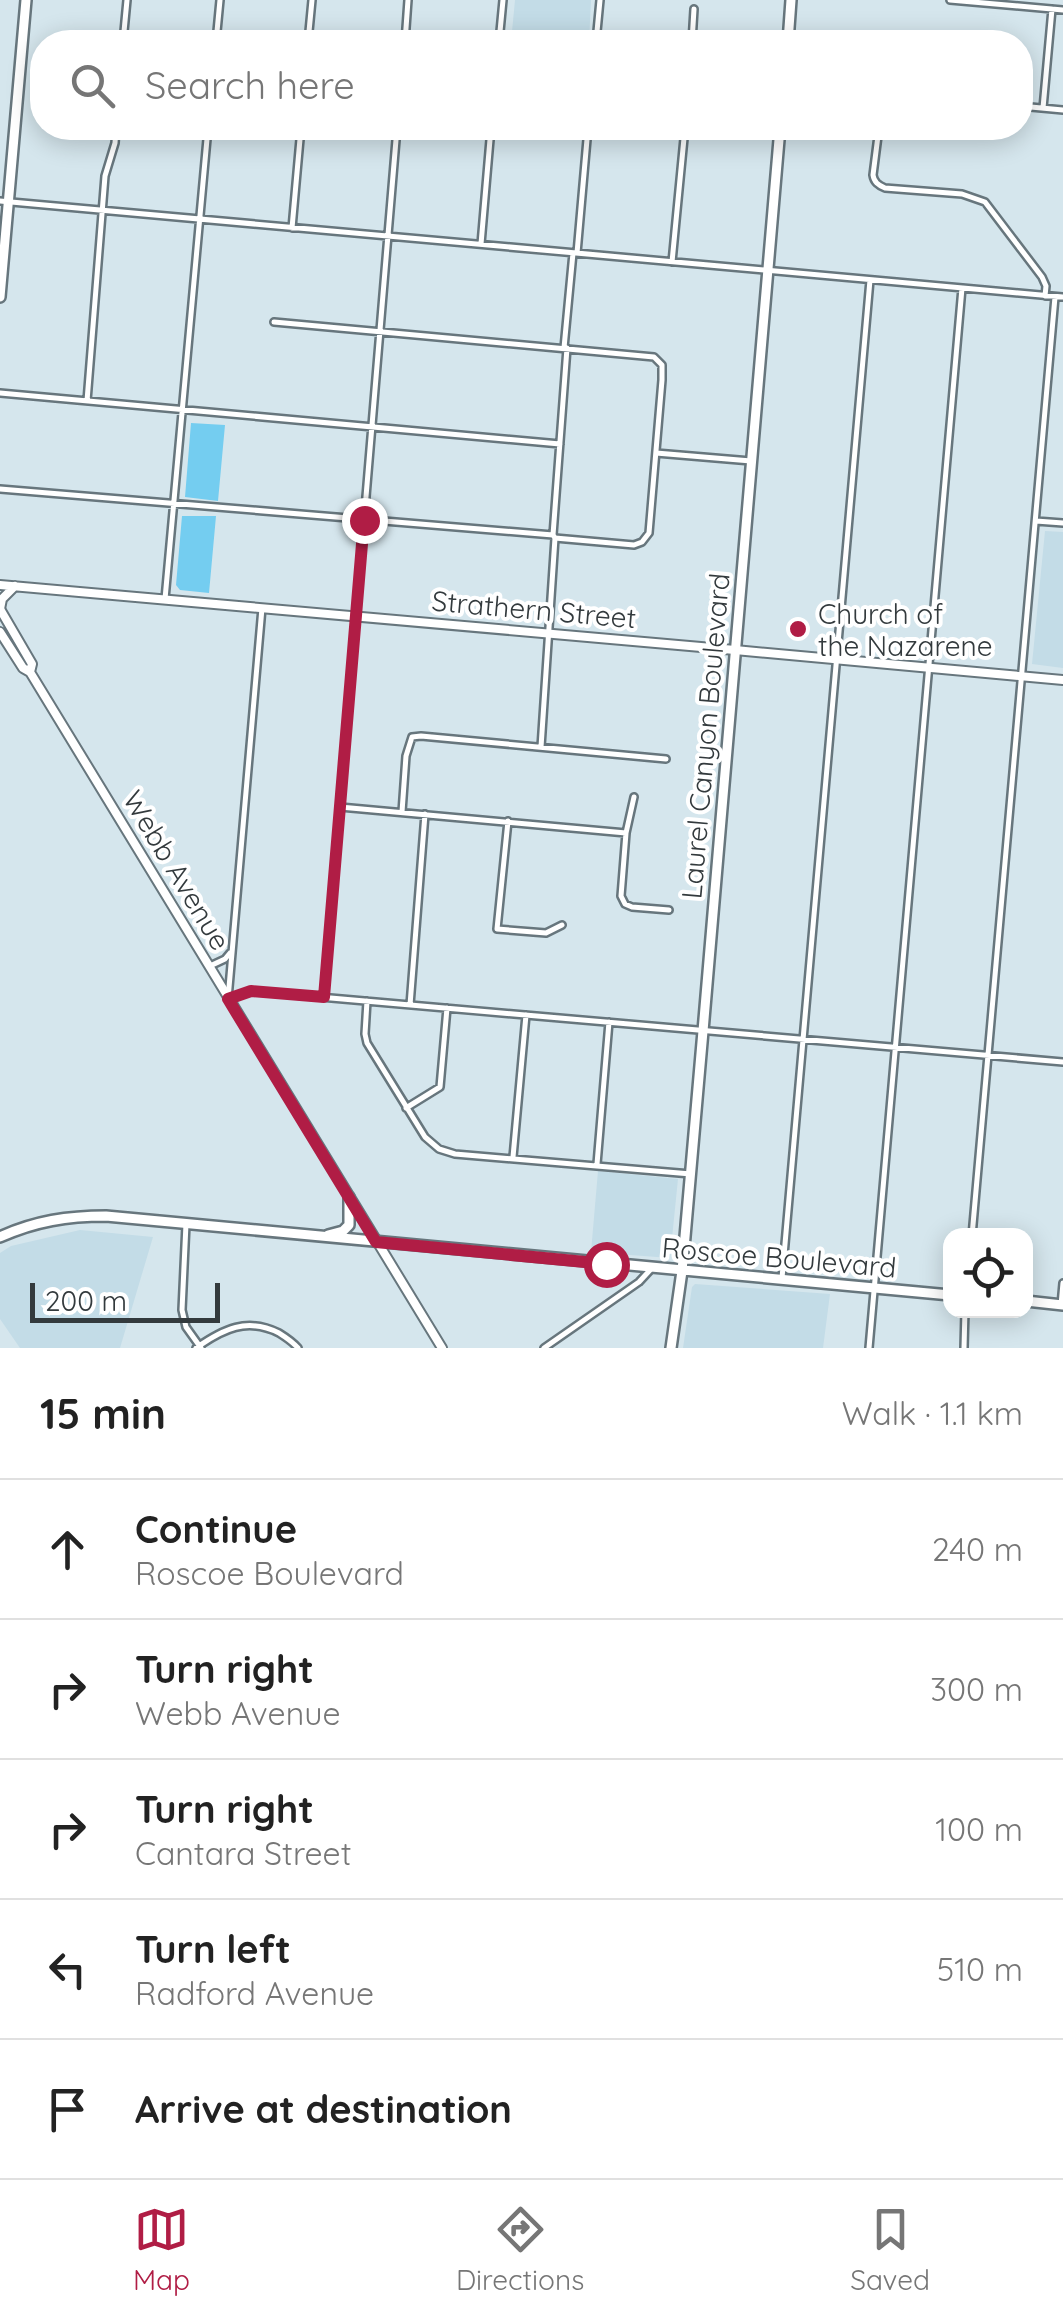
<!DOCTYPE html>
<meta charset="utf-8">
<style>
:root{--surface:#fff;--page:#f2f2f2;--text:#222;--muted:#767676;--line:#e0e0e0;--accent:#b01d45}
body{margin:0;font-family:Quicksand,sans-serif;background:var(--page);color:var(--text)}
.controls{position:absolute;right:30px;bottom:30px;display:grid;overflow:hidden;border-radius:20px;box-shadow:0 5px 25px #0003}
.controls button{width:90px;height:90px;display:grid;place-items:center;padding:0;border:0;border-bottom:2px solid var(--line);background:var(--surface);color:var(--text);font:50px sans-serif}
.scale{position:absolute;left:30px;bottom:25px;width:190px;box-sizing:border-box;padding-left:10px;border:5px solid #333a3d;border-top:0;font-size:28px;line-height:35px;white-space:nowrap;color:#333a3d;-webkit-text-stroke:8px #fff;paint-order:stroke}
.stop{position:absolute;width:30px;height:30px;margin:-22px;border:8px solid #b01d45;border-radius:50%;background:#fff}
.stop.end{background:#b01d45;border-color:#fff;box-shadow:0 2px 10px #0008}
.list{margin:0;padding:0;list-style:none}
h2{display:flex;justify-content:space-between;align-items:center;height:130px;margin:0;padding:0 40px;font-size:42px}
h2 small{font-size:32px;font-weight:400;color:var(--muted)}
.list li{display:grid;grid-template-columns:65px 1fr auto;gap:30px;align-items:center;box-sizing:border-box;height:140px;padding:0 40px;border-top:2px solid var(--line)}
.list b{display:block;font-size:38px;white-space:nowrap}
.list p{margin:0;font-size:32px;white-space:nowrap;color:var(--muted)}
.list em{font-size:32px;font-style:normal;color:var(--muted)}
.icon{flex:none;width:55px;height:55px;fill:none;stroke:currentColor;stroke-width:2;stroke-linecap:round;stroke-linejoin:round}
.map{position:relative;flex:none;width:1063px;height:1348px;overflow:hidden}
.search{position:absolute;background:var(--surface);box-shadow:0 5px 25px #0003;left:30px;right:30px;top:30px;height:110px;display:flex;align-items:center;gap:25px;box-sizing:border-box;padding:0 35px;border-radius:40px;color:var(--muted);font-size:38px}
.sheet{height:830px;background:var(--surface)}
nav{display:flex;justify-content:space-around;align-items:center;box-sizing:border-box;height:140px;border-top:2px solid var(--line);background:var(--surface);font-size:28px;color:var(--muted)}
nav a{display:grid;justify-items:center;gap:5px}
nav .on{color:var(--accent)}
.map>svg:first-child{display:block}
.built{fill:#c3dce7}
.green{fill:#74cdf0}
.lines{fill:none;stroke-linecap:round;stroke-linejoin:round}
.minor-casing{stroke:#67767d;stroke-width:10}
.tertiary-casing{stroke:#67767d;stroke-width:12}
.secondary-casing{stroke:#67767d;stroke-width:12}
.primary-casing{stroke:#67767d;stroke-width:14}
.minor{stroke:#fff;stroke-width:5}
.tertiary{stroke:#fff;stroke-width:8}
.secondary{stroke:#fff;stroke-width:8}
.primary{stroke:#fff;stroke-width:9}
.route{stroke:#b01d45;stroke-width:12}
.poi-dot{fill:#b01d45;stroke:#fff;stroke-width:4}
.labels{text-anchor:middle;dominant-baseline:central;stroke-width:8;stroke-linejoin:round;paint-order:stroke}
.street-label{font-size:28px;fill:#333a3d;stroke:#fff}
.poi-label{font-size:28px;fill:#333a3d;stroke:#fff;text-anchor:start}
</style>
<div class="map">
<svg width="1063" height="1348" viewBox="0 0 1063 1348">
<rect width="100%" height="100%" fill="#d5e6ed"/>
<!-- built -->
<path class="built" d="M 515,0 L 591,0 L 589,42 L 511,42 Z
M 1045,531 L 1063,532 L 1063,668 L 1032,664 Z
M 598,1171 L 678,1179 L 670,1258 L 591,1252 Z
M 80,1230 L 153,1237 L 120,1348 L 20,1348 L 0,1319 L 0,1253 L 11,1246 Z
M 695,1284 L 830,1294 L 823,1348 L 683,1348 L 692,1287 Z"/>
<!-- green -->
<path class="green" d="M 191,423 L 225,425 L 218,501 L 185,497 Z
M 182,516 L 216,516 L 209,593 L 180,590 L 176,585 Z"/>
<g class="lines">
<defs>
<path id="minor" d="M 950,0 L 1063,10
M 123,42 L 127,0
M 216,42 L 220,0
M 308,42 L 312,0
M 405,42 L 408,0
M 499,42 L 503,0
M 596,42 L 600,0
M 692,42 L 694,9
M 1020,106 L 1063,110
M 1043,108 L 1052,9
M 879,128 L 873,175 C 874,182 878,185 885,188 L 962,194 L 985,202 L 1042,277 L 1046,286 L 1045,296
M 0,201 L 1063,297
M 292,228 L 301,128
M 481,244 L 491,128
M 577,253 L 588,128
M 672,262 L 685,128
M 564,348 L 573,253
M 0,393 L 560,444
M 87,401 L 105,176 L 115,143 L 116,128
M 656,453 L 751,461
M 0,489 L 553,535 L 555,538 L 634,545 L 642,542 L 649,533 L 662,380 L 662,365 L 654,357 L 274,322
M 1036,521 L 1063,523
M 553,535 L 567,348
M 165,599 L 208,128
M 262,608 L 228,999 L 251,991 L 1063,1062
M 541,747 L 555,538
M 634,797 L 626,833 L 621,896 L 625,904 L 632,907 L 669,910
M 340,807 L 626,833
M 402,812 L 406,756 L 412,737 L 421,736 L 666,759
M 508,821 L 497,929 L 546,933 L 562,925
M 210,966 L 225,959 L 230,953
M 324,996 L 397,128
M 367,1001 L 365,1034 L 367,1043 L 425,1137 L 439,1149 L 455,1154 L 691,1174
M 410,1005 L 425,814
M 406,1108 L 440,1087 L 447,1008
M 513,1157 L 526,1015
M 597,1164 L 609,1022
M 186,1224 L 182,1310 L 186,1327 L 201,1348
M 972,1236 L 1055,297
M 782,1278 L 870,280
M 1061,1305 L 1063,1283
M 196,1348 C 223,1329 247,1317 279,1333 C 287,1338 292,1341 298,1348
M 544,1348 L 639,1282 L 652,1268
M 869,1348 L 962,288
M 964,1348 L 965,1310"/>
<path id="tertiary" d="M 0,609 L 32,664 L 30,672
M 0,632 L 23,668 L 30,672 L 442,1348
M 735,650 L 1063,680"/>
<path id="secondary" d="M 0,585 L 735,650
M 0,609 L 2,599 L 15,586"/>
<path id="primary" d="M 788,42 L 791,0
M 0,297 L 26,0
M 328,1235 L 343,1231 L 349,1225 L 349,1197
M 0,1237 C 35,1221 68,1216 106,1216 L 950,1295
M 1026,1301 L 1063,1305
M 671,1348 L 682,1271 L 703,1031 L 780,128"/>
</defs>
<!-- minor casing -->
<use href="#minor" class="minor-casing"/>
<!-- tertiary casing -->
<use href="#tertiary" class="tertiary-casing"/>
<!-- secondary casing -->
<use href="#secondary" class="secondary-casing"/>
<!-- primary casing -->
<use href="#primary" class="primary-casing"/>
<!-- minor -->
<use href="#minor" class="minor"/>
<!-- tertiary -->
<use href="#tertiary" class="tertiary"/>
<!-- secondary -->
<use href="#secondary" class="secondary"/>
<!-- primary -->
<use href="#primary" class="primary"/>
</g>
<g class="lines">
<!-- route -->
<path class="route" d="M 364,520 L 324,997 L 251,991 L 228,999 L 376,1242 L 606,1264"/>
</g>
<!-- markers -->
<circle class="poi-dot" cx="798" cy="629" r="10"/>
<g class="labels">
<!-- street labels -->
<g class="street-label">
<text transform="translate(534 609) rotate(5)">Strathern Street</text>
<text transform="translate(705 736) rotate(-85)">Laurel Canyon Boulevard</text>
<text transform="translate(177 870) rotate(59)">Webb Avenue</text>
<text transform="translate(779 1257) rotate(5)">Roscoe Boulevard</text>
</g>
<!-- poi labels -->
<g class="poi-label">
<text x="818" y="613">Church of<tspan x="818" dy="32">the Nazarene</tspan></text>
</g>
</g>
</svg>
<div class="controls">
<button><svg class="icon" aria-label="locate" viewBox="0 0 24 24"><circle cx="12" cy="12" r="6"/><path d="M12 2v4M12 18v4M2 12h4M18 12h4"/></svg></button>
</div>
<div class="scale">200 m</div>
<div class="stop" style="left:606px;top:1264px"></div>
<div class="stop end" style="left:364px;top:520px"></div>
<div class="search"><svg class="icon" aria-label="search" viewBox="0 0 24 24"><circle cx="10" cy="10" r="6"/><path d="M15 15l6 6"/></svg>Search here</div>
</div>
<section class="sheet">
<h2>15 min<small>Walk · 1.1 km</small></h2>
<ul class="list">
<li><svg class="icon" aria-label="ahead" viewBox="0 0 24 24"><path d="M12 20V5M6 11l6-6 6 6"/></svg><div><b>Continue</b><p>Roscoe Boulevard</p></div><em>240 m</em></li>
<li><svg class="icon" aria-label="right" viewBox="0 0 24 24"><path d="M7 20v-9h11M14 6l5 5-5 5"/></svg><div><b>Turn right</b><p>Webb Avenue</p></div><em>300 m</em></li>
<li><svg class="icon" aria-label="right" viewBox="0 0 24 24"><path d="M7 20v-9h11M14 6l5 5-5 5"/></svg><div><b>Turn right</b><p>Cantara Street</p></div><em>100 m</em></li>
<li><svg class="icon" aria-label="left" viewBox="0 0 24 24"><path d="M17 20v-9H6M10 6l-5 5 5 5"/></svg><div><b>Turn left</b><p>Radford Avenue</p></div><em>510 m</em></li>
<li><svg class="icon" aria-label="arrive" viewBox="0 0 24 24"><path d="M6 21V4h12l-3 4 3 4H6"/></svg><div><b>Arrive at destination</b></div></li>
</ul>
</section>
<nav>
<a class="on"><svg class="icon" aria-label="map" viewBox="0 0 24 24"><path d="M3 6l6-2 6 2 6-2v14l-6 2-6-2-6 2zM9 4v14M15 6v14"/></svg>Map</a>
<a><svg class="icon" aria-label="directions" viewBox="0 0 24 24"><path d="M12 3l9 9-9 9-9-9zM9 14v-3h6M13 9l2 2-2 2"/></svg>Directions</a>
<a><svg class="icon" aria-label="saved" viewBox="0 0 24 24"><path d="M7 4h10v16l-5-4-5 4z"/></svg>Saved</a>
</nav>
